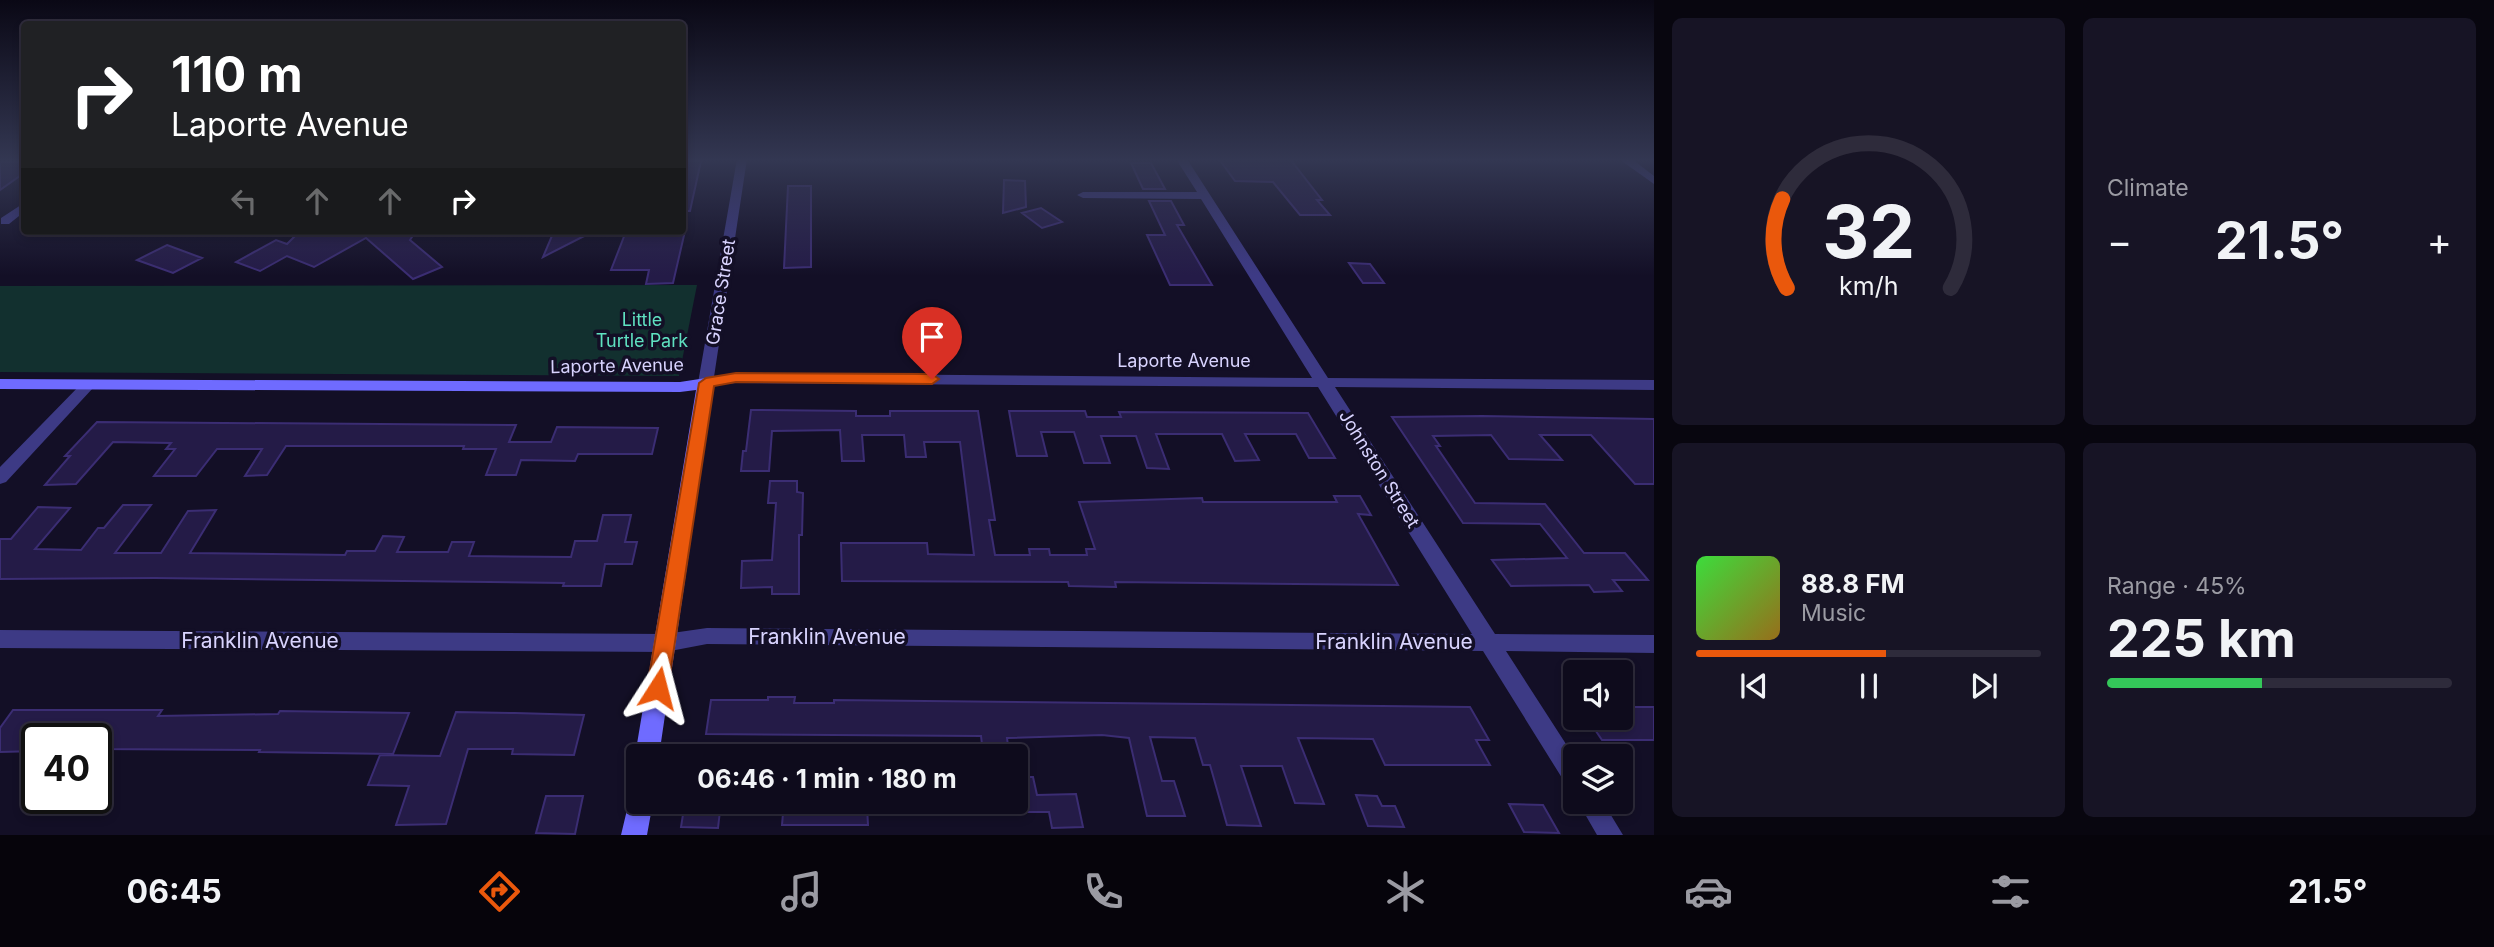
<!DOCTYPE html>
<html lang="en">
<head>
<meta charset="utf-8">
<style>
	body { margin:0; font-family:Inter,sans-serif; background:#171425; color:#f1f3f6; height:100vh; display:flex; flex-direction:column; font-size:26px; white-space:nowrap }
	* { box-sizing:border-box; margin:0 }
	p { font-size:23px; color:#9b9ba3 }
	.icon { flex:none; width:38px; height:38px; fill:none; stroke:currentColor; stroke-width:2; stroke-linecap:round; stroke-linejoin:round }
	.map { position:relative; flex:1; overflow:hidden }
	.sheet { display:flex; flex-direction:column; gap:18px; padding:18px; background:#08060f; width:840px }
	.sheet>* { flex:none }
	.hud { position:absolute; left:21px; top:21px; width:665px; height:214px; border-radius:7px; box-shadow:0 4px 10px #0003,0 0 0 2px #2e2b3b; background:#202124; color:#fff; overflow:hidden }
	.buttons { position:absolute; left:1563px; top:660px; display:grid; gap:14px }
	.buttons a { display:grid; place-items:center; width:70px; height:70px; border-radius:7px; background:#0e0b1c; box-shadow:0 4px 10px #0003,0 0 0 2px #2e2b3b; font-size:35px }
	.speed { position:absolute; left:21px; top:723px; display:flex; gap:14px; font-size:35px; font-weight:700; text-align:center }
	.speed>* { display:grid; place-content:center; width:91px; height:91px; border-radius:50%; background:#0e0b1c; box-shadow:0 4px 10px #0003,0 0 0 2px #2e2b3b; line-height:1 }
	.speed .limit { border:4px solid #111; border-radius:10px; background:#fff; color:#111 }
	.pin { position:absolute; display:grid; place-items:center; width:60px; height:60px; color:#fff; margin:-72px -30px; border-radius:50% 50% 50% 0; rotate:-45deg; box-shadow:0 0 7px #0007 }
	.pin .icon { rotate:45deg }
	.me { position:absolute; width:77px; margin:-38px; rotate:9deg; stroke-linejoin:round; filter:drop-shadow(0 0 5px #0008) }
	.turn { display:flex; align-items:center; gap:24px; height:147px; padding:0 35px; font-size:32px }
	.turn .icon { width:91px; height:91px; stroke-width:2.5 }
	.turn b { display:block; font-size:49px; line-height:60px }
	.lanes { display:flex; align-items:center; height:66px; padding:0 35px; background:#0003; justify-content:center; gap:35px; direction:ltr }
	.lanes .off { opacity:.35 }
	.big { font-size:52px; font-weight:700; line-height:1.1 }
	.sheet .widget { flex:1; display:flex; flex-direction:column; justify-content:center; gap:10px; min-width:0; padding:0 24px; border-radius:10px; background:#171425 }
	.sheet .dial { align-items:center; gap:0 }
	.dial svg { height:182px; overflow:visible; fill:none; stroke:#2e2b3b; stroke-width:7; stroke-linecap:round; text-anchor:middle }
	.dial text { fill:#f1f3f6; stroke:none }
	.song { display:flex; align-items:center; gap:21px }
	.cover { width:84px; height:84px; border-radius:10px; background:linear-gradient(135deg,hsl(120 70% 55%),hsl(40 70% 35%)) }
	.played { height:7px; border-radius:4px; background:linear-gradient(90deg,#ea580c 55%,#2e2b3b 55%) }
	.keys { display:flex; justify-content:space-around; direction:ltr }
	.heat { display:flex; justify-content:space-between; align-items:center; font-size:38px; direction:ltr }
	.charge { height:10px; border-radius:5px; background:linear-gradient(90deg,#34c759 45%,#2e2b3b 0) }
	.sheet .tiles { flex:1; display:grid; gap:18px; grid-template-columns:repeat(2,1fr) }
	.trip { position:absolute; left:626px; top:744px; width:402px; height:70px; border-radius:7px; background:#0e0b1c; box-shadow:0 4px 10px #0003,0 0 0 2px #2e2b3b; font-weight:700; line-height:70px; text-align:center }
	.tab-bar { display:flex; height:112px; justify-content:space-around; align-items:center; background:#06040b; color:#9b9ba3 }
	.tab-bar .icon { width:49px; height:49px }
	.tab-bar .current { color:#ea580c }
	.tab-bar b { font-size:32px; color:#f1f3f6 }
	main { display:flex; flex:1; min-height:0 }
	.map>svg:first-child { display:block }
	.green { fill:#12302f }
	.building { fill:#241b47; stroke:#3b2d73; stroke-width:2 }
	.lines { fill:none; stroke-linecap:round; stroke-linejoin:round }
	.street { fill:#3d3a85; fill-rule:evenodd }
	.secondary { fill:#6f6bff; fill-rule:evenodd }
	.route { fill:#ea580c; stroke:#983908; stroke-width:2 }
	.labels { text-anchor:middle; stroke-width:7; stroke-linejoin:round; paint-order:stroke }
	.street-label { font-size:18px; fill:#d9d4ff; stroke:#130f26 }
	.park-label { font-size:18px; fill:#5fe0c0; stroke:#130f26 }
	.near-street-label { font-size:21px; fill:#d9d4ff; stroke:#130f26 }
</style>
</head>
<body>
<main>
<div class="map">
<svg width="1654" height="835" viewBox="0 0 1654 835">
	<rect width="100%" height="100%" fill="#130f26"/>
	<path class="green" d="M 697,285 L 679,376 L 0,372 L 0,286 Z"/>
	<path class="building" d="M 1219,159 L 1290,159 L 1322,200 L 1317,200 L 1330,215 L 1300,215 L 1273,182 L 1235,181 Z
		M 682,161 L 701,161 L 690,211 L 682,211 Z
		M 0,162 L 24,162 L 24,173 L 0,190 Z
		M 1131,163 L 1151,163 L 1165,189 L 1143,189 Z
		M 1004,180 L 1025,181 L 1026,207 L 1003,213 Z
		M 788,186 L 811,186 L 811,267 L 784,268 Z
		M 1149,201 L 1171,201 L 1184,225 L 1177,225 L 1212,285 L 1170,285 L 1147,235 L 1165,235 Z
		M 1041,208 L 1062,222 L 1042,228 L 1022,213 Z
		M 300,231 L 338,231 L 334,235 L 382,236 L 386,231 L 416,231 L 410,240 L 442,267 L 413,279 L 366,238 L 314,267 L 287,256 L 260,271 L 236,262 L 276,240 L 287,244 Z
		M 554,231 L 594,231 L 543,257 Z
		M 660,231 L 685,231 L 673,283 L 646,284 L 649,270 L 611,270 L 625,234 L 659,235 Z
		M 167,245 L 202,258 L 173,273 L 137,260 Z
		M 1349,263 L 1370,264 L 1384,283 L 1363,283 Z
		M 751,410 L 856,411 L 856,416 L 890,416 L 890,411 L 978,411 L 995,520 L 989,520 L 995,555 L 1030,555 L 1029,549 L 1049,549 L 1050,555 L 1087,555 L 1086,549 L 1095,549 L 1079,502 L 1202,498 L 1203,502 L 1337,502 L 1334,496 L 1360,496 L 1371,515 L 1358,514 L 1398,585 L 1115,582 L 1116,587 L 1069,586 L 1068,582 L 842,581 L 841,543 L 927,543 L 928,554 L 974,555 L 960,442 L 924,442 L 926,457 L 906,457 L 904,435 L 862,435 L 864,461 L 842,461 L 840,430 L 772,431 L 769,471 L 741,471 L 743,451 L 746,451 Z
		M 1009,411 L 1085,411 L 1087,417 L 1121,417 L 1119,412 L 1308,413 L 1335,458 L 1309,458 L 1296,434 L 1245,434 L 1259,460 L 1235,461 L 1222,434 L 1156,434 L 1169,469 L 1147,468 L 1136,436 L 1101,436 L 1110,463 L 1084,463 L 1074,432 L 1041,432 L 1047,456 L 1017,456 Z
		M 1482,416 L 1654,419 L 1654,484 L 1635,484 L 1591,435 L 1540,435 L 1562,460 L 1509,459 L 1491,435 L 1433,436 L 1440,446 L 1436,446 L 1475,503 L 1545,504 L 1584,553 L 1625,553 L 1648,580 L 1613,580 L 1622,591 L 1594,592 L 1589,585 L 1511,586 L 1492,560 L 1567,558 L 1540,524 L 1463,523 L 1392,417 Z
		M 97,422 L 516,425 L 509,442 L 551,442 L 557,427 L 658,428 L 652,454 L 578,454 L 575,461 L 521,460 L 516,475 L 486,475 L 496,449 L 463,449 L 464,446 L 286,446 L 267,475 L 245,476 L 262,449 L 217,449 L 196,476 L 154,476 L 175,449 L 166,449 L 171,443 L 113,442 L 76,484 L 45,485 L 70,456 L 65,456 Z
		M 770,481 L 797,481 L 797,492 L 803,493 L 802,535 L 799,535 L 799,594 L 772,594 L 772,587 L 741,588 L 742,561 L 772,560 L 776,503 L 768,503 Z
		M 123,505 L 151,505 L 115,553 L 161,553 L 188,511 L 216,510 L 190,553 L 345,555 L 347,551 L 375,551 L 383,536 L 404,537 L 397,552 L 448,552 L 452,542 L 474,542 L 469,556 L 571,557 L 575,541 L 597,541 L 603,515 L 631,515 L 625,542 L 637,542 L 632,564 L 605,564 L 601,586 L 563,586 L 564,583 L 155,578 L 0,579 L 0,539 L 11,539 L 38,507 L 70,508 L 35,549 L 81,550 L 98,528 L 104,528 Z
		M 768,697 L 795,697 L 794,703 L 834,703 L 834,700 L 1470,707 L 1489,740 L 1476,740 L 1490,765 L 1385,765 L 1373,739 L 1298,738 L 1324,804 L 1295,803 L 1282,766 L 1241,766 L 1261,826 L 1227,825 L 1210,765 L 1203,765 L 1195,738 L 1150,737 L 1162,781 L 1174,781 L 1185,816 L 1147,816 L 1129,738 L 1102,735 L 1007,738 L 1009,753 L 983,753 L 981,736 L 706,734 L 711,700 L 768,700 Z
		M 1620,707 L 1654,707 L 1654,740 L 1602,740 L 1587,718 L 1620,718 Z
		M 13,710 L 162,710 L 158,716 L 278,714 L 280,711 L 409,713 L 393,754 L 259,752 L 260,750 L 96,749 L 96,738 L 37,738 L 37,751 L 0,752 L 0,728 Z
		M 456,712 L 515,713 L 584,715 L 574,755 L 512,754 L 513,749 L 468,749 L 446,824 L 396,825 L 409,786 L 368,785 L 380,755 L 440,756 Z
		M 1017,777 L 1033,777 L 1037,795 L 1076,794 L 1083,827 L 1052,828 L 1049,812 L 1017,812 Z
		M 1356,795 L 1377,796 L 1382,806 L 1395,806 L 1404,827 L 1368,826 Z
		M 546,796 L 583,796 L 575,834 L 536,833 Z
		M 685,802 L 721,802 L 718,828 L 681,827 Z
		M 784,802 L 851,802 L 851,807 L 867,807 L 868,825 L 782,825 Z
		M 1509,804 L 1543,805 L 1559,833 L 1524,832 Z"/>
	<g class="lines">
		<path class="street" d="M 737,159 L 747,159 L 714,377 L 736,373 L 1312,378 L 1201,199 L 1083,198 L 1077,195 L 1083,192 L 1197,192 L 1176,159 L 1187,159 L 1328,378 L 1654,380 L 1654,390 L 1335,387 L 1495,634 L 1654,635 L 1654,653 L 1506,651 L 1575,758 L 1575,789 L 1567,786 L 1483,651 L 707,644 L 665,652 L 0,648 L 0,630 L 665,634 L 707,628 L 1472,634 L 1318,387 L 736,383 L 701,386 L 698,383 Z
			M 1619,159 L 1632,159 L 1654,176 L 1654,184 Z
			M 24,203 L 24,212 L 9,224 L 1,224 L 1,218 Z
			M 88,380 L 96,385 L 93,388 L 6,482 L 0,484 L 0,467 L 83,382 Z
			M 1578,802 L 1603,802 L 1623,835 L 1597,835 Z"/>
		<path class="secondary" d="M 706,378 L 714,383 L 659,756 L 639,756 L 639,764 L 635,756 L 696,390 L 680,392 L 0,389 L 0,379 L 680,382 Z
			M 639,790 L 639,802 L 653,802 L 647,835 L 621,835 L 631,793 Z"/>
	</g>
	<linearGradient id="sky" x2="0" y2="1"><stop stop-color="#0a0815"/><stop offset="0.58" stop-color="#333752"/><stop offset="1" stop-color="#333752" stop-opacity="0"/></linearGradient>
	<rect width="1654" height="276" fill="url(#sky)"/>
	<path class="route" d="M 736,373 L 932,374 L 939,379 L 932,384 L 736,382 L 714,386 L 668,688 L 665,695 L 658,698 L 650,695 L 647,688 L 699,383 L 706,378 Z"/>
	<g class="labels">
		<g class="street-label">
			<text transform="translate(721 292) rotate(-81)" y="6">Grace Street</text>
			<text x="1184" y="367">Laporte Avenue</text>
			<text transform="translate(617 366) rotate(-1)" y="6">Laporte Avenue</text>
			<text transform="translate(1379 469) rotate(58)" y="6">Johnston Street</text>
		</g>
		<g class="park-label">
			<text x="642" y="326">Little<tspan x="642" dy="21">Turtle Park</tspan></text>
		</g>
		<g class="near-street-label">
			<text x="827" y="644">Franklin Avenue</text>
			<text x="260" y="648">Franklin Avenue</text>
			<text x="1394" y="649">Franklin Avenue</text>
		</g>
	</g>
</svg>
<div class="buttons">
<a><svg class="icon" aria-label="sound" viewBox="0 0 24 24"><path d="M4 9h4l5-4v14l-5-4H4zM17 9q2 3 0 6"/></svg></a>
<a><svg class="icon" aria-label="layers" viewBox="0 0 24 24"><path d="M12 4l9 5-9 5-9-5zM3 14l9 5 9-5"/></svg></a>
</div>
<div class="speed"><div class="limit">40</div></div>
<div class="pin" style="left:932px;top:379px;background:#d93025"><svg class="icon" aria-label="arrive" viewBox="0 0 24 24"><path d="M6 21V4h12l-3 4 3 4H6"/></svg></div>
<svg class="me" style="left:658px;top:688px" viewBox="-20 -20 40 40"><path d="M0-17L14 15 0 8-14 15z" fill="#ea580c" stroke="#fff" stroke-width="4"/></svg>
<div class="trip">06:46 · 1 min · 180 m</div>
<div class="hud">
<div class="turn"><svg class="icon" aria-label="right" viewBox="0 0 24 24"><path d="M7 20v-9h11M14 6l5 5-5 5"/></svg><div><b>110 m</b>Laporte Avenue</div></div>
<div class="lanes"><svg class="icon off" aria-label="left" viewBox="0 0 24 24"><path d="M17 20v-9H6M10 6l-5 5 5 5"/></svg><svg class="icon off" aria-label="ahead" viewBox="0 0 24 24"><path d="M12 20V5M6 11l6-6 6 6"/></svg><svg class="icon off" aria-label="ahead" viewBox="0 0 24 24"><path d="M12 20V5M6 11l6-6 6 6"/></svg><svg class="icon" aria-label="right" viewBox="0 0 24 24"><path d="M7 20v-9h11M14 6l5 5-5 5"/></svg></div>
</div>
</div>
<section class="sheet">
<div class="tiles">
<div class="widget dial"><svg viewBox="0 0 100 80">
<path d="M14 69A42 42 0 1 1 86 69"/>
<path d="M14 69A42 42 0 0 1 12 30" stroke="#ea580c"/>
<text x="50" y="56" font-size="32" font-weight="700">32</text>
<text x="50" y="72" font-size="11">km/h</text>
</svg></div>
<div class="widget"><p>Climate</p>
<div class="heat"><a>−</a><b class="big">21.5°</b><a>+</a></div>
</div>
<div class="widget">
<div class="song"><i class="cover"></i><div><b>88.8 FM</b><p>Music</p></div></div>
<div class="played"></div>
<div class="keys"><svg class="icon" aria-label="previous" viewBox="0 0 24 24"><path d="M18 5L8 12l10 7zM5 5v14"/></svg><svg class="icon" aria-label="pause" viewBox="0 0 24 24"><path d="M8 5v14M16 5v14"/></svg><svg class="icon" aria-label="next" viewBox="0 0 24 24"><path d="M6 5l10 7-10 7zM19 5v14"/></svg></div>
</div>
<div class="widget"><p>Range · 45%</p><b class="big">225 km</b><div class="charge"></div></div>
</div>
</section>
</main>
<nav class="tab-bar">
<b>06:45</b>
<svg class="icon current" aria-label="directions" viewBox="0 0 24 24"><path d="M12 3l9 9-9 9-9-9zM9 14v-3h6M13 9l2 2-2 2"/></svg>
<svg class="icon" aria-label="music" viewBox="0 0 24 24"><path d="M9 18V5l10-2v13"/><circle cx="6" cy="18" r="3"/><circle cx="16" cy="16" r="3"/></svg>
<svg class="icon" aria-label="phone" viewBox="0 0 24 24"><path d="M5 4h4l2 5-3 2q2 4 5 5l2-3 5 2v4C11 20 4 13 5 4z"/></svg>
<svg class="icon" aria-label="climate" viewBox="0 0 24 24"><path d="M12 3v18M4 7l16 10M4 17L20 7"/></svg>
<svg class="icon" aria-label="car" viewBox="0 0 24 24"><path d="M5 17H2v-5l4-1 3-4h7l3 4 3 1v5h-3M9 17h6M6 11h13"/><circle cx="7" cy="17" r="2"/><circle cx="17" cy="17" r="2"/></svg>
<svg class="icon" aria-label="filters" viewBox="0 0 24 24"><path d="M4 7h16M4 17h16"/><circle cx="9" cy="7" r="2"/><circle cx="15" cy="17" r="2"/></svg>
<b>21.5°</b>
</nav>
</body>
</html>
